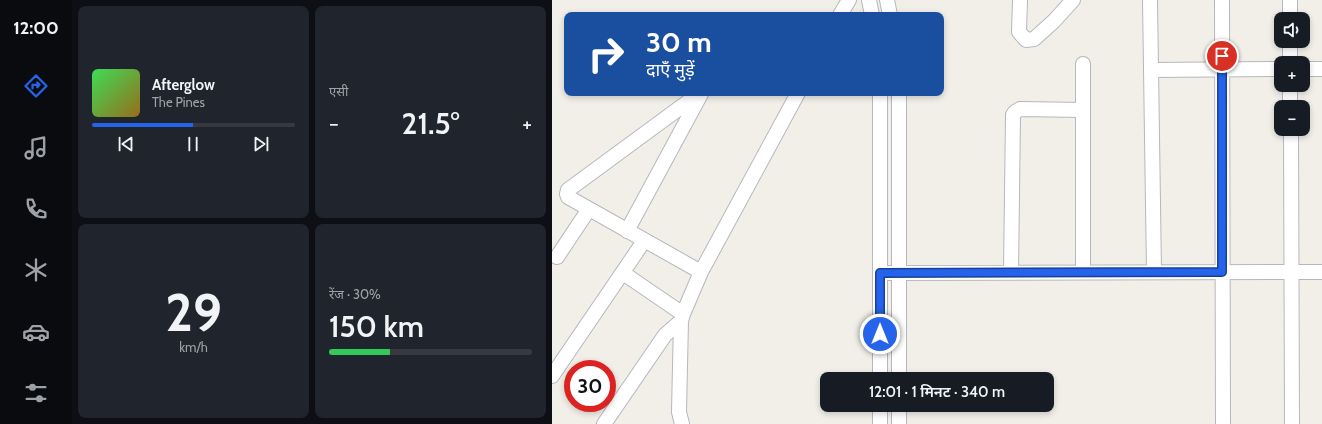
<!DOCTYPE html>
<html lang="hi">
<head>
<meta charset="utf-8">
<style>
	body { margin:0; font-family:Cabin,"Noto Sans Devanagari",sans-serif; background:#20242c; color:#f1f3f6; height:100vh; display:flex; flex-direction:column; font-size:15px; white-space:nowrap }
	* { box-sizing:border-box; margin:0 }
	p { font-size:13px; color:#9ea1a6 }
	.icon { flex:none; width:22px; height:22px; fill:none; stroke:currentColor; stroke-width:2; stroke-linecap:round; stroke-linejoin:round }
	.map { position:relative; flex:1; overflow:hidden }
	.details { display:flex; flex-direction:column; gap:6px; padding:6px; background:#0d0f14; width:480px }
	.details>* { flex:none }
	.guide { position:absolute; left:12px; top:12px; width:380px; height:84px; border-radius:8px; box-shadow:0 2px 6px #0003; background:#1a4fa0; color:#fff; overflow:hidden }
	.buttons { position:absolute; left:722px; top:12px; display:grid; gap:8px }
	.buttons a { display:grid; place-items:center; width:36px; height:36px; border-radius:8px; background:#171b24; box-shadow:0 2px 6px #0003; font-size:20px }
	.speed { position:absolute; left:12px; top:360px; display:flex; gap:8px; font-size:20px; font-weight:700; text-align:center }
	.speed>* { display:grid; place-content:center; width:52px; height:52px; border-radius:50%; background:#171b24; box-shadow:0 2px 6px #0003; line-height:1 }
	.speed .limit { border:6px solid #d22; background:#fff; color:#111 }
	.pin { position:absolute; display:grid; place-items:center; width:34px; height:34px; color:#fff; margin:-17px; border:2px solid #fff; border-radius:50%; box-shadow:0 1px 4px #0007 }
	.me { position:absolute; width:44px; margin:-22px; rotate:0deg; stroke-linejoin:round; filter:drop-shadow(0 0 3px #0008) }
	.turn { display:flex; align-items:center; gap:14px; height:84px; padding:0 16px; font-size:18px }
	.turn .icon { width:52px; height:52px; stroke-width:2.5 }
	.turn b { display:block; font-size:28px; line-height:34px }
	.big { font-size:30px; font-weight:600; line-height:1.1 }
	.details .card { flex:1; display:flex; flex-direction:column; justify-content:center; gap:6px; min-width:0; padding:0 14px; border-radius:8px; background:#20242c }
	.details .dial { align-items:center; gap:0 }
	.dial b { font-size:52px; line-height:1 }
	.song { display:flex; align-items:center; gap:12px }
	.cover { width:48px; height:48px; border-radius:6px; background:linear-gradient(135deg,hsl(130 70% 55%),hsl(40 70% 35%)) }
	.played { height:4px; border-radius:2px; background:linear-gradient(90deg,#2563eb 50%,#363941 50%) }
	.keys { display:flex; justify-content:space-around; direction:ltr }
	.heat { display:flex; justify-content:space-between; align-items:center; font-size:22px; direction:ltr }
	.charge { height:6px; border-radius:3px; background:linear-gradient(90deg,#34c759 30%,#363941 0) }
	.details .tiles { flex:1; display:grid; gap:6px; grid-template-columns:repeat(2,1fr) }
	.trip { position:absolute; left:268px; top:372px; width:234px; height:40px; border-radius:8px; background:#171b24; box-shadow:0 2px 6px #0003; font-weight:600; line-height:40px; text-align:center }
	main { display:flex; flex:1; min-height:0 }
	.dock { display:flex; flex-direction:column; width:72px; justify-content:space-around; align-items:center; background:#090b0e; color:#9ea1a6 }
	.dock .icon { width:28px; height:28px }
	.dock .selected { color:#2563eb }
	.dock b { font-size:18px; color:#f1f3f6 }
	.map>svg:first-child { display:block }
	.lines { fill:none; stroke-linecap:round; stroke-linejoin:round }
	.minor-casing { stroke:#b5b8bc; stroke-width:16 }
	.minor { stroke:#fff; stroke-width:14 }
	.route-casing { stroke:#184099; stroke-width:10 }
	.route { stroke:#2563eb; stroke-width:7 }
</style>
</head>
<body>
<main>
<nav class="dock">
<b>12:00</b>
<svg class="icon selected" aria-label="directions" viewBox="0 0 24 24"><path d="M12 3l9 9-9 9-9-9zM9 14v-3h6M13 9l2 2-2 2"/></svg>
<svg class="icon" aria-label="music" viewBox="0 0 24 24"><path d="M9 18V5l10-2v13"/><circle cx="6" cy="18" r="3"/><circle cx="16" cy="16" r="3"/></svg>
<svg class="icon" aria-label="phone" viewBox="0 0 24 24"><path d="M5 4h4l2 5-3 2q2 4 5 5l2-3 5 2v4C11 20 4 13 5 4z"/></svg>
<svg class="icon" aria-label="climate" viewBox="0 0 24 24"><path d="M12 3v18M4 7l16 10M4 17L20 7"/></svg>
<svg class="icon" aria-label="car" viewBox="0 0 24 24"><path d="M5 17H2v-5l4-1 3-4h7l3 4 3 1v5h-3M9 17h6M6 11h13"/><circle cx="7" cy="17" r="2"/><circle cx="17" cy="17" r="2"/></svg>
<svg class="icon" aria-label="filters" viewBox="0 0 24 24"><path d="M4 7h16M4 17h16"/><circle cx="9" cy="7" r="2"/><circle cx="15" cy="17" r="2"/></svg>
</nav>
<section class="details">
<div class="tiles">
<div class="card">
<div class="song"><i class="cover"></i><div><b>Afterglow</b><p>The Pines</p></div></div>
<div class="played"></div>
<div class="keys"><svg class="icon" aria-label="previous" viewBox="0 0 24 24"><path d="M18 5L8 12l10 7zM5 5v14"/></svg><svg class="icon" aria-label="pause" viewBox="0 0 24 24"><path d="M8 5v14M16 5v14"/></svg><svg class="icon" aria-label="next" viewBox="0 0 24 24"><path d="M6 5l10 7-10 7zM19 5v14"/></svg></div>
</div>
<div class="card"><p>एसी</p>
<div class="heat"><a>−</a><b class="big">21.5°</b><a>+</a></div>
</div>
<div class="card dial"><b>29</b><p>km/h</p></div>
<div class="card"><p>रेंज · 30%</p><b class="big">150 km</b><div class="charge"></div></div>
</div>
</section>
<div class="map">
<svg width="770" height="424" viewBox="0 0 770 424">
	<rect width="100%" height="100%" fill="#f1efe8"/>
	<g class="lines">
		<g class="minor-casing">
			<path id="minor" d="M 317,0 L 320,15
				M 335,0 L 338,15
				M 468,0 L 467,32 L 474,40 L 482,39 L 502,21 L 521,0
				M 598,0 L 602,272
				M 670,0 L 671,424
				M 738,0 L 738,19
				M 288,15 L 297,0
				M 738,41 L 738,63
				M 531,64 L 531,272
				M 751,69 L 770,69
				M 599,70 L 729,69
				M 738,85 L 738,107
				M 148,93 L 16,190 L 15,194 L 16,197 L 149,272
				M 347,93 L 347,379
				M 739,129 L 740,424
				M 75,231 L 149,94
				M 5,257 L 37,209
				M 71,273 L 131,314
				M 328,273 L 770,272
				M 459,273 L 461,115 L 463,112 L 468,109 L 531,110
				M 0,376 L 92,241
				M 328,379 L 328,93
				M 328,405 L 328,424
				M 347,405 L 347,424
				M 52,424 L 113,335 L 129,321
				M 130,424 L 127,412 L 129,321 L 131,314 L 149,272 L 246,93"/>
		</g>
		<use href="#minor" class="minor"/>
	</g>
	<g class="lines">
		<g class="route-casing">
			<path id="route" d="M 328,334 L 328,273 L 670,272 L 670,56"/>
		</g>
		<use href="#route" class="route"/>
	</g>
</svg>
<div class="buttons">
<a><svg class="icon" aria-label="sound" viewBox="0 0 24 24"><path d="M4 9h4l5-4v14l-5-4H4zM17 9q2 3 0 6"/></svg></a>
<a>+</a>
<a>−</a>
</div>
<div class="speed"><div class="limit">30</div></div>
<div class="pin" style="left:670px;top:56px;background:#d93025"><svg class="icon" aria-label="arrive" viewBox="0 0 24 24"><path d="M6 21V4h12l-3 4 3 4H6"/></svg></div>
<svg class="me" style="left:328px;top:334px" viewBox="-20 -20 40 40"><circle r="17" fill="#2563eb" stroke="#fff" stroke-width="3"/><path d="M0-11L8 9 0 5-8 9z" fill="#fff"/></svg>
<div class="trip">12:01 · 1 मिनट · 340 m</div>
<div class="guide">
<div class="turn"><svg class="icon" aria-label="right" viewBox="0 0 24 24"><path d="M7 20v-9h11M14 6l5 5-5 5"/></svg><div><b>30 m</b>दाएँ मुड़ें</div></div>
</div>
</div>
</main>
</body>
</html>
